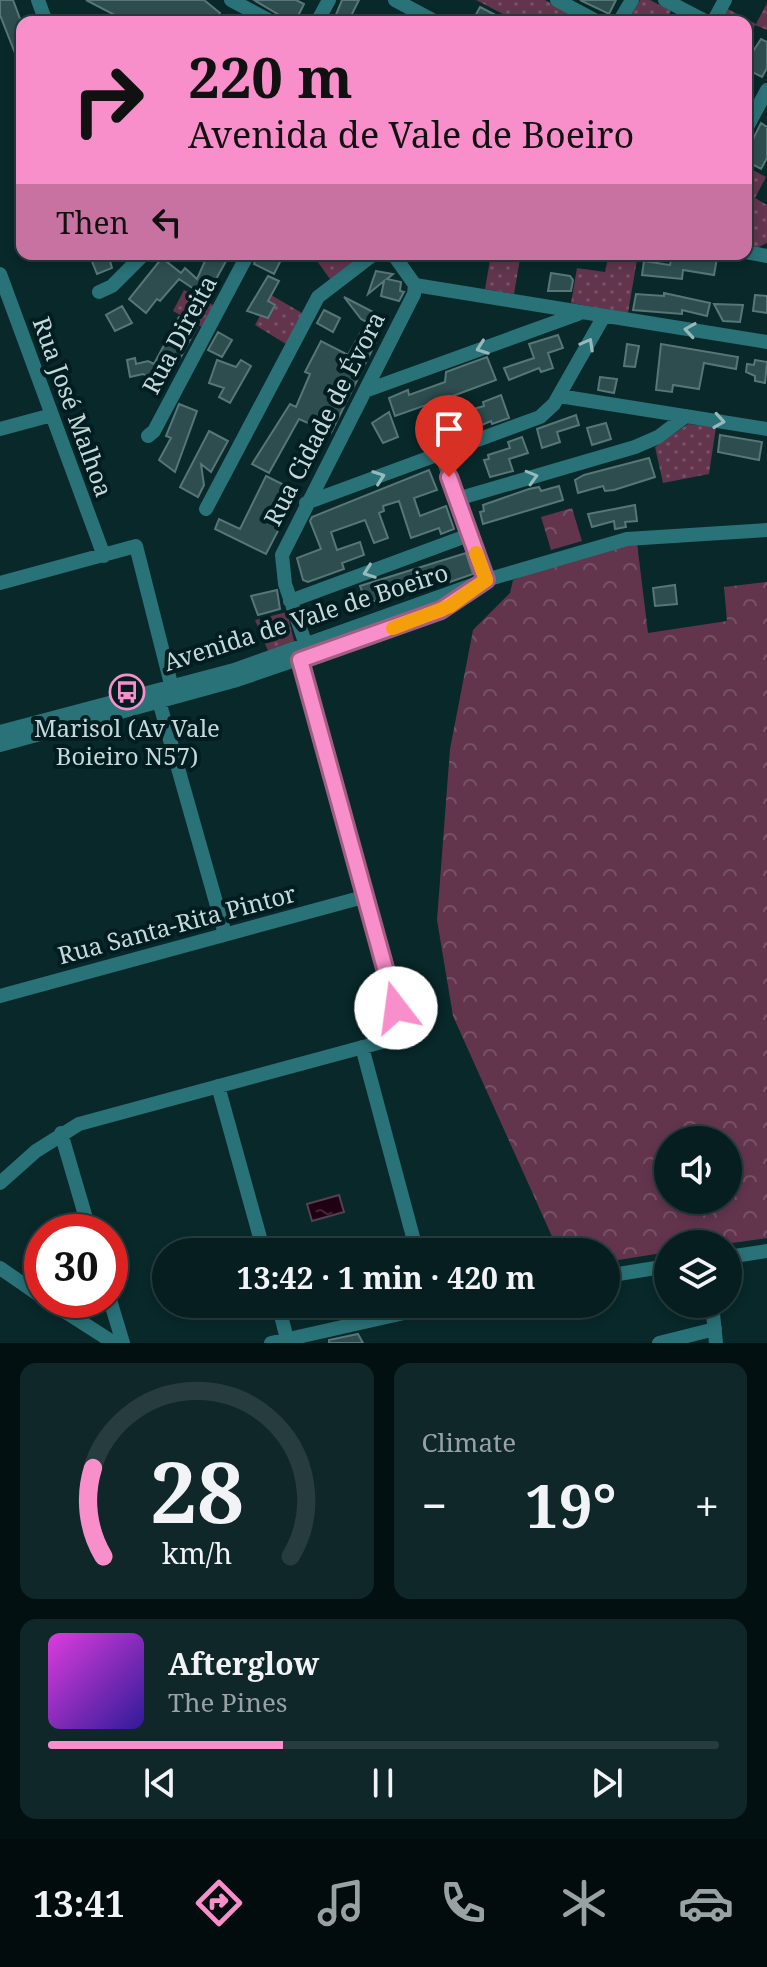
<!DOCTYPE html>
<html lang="en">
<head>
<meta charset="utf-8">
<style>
	body { margin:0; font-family:"Noto Serif",serif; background:#0f2729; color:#f1f3f6; height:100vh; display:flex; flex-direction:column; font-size:30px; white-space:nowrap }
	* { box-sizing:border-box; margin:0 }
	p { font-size:26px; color:#98a2a5 }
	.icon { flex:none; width:44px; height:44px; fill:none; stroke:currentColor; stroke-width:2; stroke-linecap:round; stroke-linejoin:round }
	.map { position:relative; height:1343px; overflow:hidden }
	.panel { display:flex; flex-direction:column; gap:20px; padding:20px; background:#031012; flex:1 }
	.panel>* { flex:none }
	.banner { position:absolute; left:16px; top:16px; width:736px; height:244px; border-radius:16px; box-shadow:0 4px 12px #0003,0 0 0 2px #273c3e; background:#f98fca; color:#111; overflow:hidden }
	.controls { position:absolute; left:654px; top:1126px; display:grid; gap:16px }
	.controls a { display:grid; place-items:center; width:88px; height:88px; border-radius:50%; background:#061e20; box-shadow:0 4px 12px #0003,0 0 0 2px #273c3e; font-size:40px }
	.speed { position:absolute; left:24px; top:1214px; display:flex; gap:16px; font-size:40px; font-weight:700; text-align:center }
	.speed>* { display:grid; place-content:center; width:104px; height:104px; border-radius:50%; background:#061e20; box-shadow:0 4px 12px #0003,0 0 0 2px #273c3e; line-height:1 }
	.speed .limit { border:12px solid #d22; background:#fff; color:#111 }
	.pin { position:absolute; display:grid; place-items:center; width:68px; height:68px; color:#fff; margin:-82px -34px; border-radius:50% 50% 50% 0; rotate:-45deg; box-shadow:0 0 8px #0007 }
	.pin .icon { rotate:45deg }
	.me { position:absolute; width:88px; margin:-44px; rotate:345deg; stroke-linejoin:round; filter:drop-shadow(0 0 6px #0008) }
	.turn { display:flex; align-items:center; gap:28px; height:168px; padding:0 40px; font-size:36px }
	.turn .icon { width:104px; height:104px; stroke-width:2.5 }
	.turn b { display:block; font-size:56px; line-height:68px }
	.then { display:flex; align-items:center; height:76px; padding:0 40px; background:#0003; gap:16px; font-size:30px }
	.big { font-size:60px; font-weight:700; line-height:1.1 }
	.panel .tile { flex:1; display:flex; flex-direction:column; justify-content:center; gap:12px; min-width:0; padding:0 28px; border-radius:16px; background:#0f2729 }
	.panel .dial { align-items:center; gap:0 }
	.dial svg { height:208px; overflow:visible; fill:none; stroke:#273c3e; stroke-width:7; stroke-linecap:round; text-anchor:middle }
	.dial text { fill:#f1f3f6; stroke:none }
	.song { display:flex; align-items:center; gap:24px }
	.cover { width:96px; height:96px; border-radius:12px; background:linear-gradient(135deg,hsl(300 70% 55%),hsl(250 70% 35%)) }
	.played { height:8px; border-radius:4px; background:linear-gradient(90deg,#f98fca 35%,#273c3e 35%) }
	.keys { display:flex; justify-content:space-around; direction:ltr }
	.heat { display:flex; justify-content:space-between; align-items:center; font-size:44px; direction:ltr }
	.panel .tiles { flex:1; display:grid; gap:20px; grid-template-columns:1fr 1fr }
	.tile:last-child { grid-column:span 2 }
	.trip { position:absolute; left:152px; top:1238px; width:468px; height:80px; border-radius:40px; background:#061e20; box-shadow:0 4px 12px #0003,0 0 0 2px #273c3e; font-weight:700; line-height:80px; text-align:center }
	.tab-bar { display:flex; height:128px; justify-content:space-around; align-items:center; background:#020c0d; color:#98a2a5 }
	.tab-bar .icon { width:56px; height:56px }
	.tab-bar .selected { color:#f98fca }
	.tab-bar b { font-size:36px; color:#f1f3f6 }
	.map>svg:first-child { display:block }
	.grass { fill:url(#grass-dots) }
	.forest { fill:url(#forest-crowns); fill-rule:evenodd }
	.water { fill:url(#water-ripples); stroke:#54414f; stroke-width:2 }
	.building { fill:#2e4d4f; stroke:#567678; stroke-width:2 }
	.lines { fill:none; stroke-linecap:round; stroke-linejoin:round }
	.minor { stroke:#297277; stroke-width:14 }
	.oneway { stroke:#98b9bc }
	.route-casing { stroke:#a25d83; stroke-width:20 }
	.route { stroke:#f98fca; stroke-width:14 }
	.slow { stroke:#f59e0b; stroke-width:14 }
	.labels { text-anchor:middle; stroke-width:8; stroke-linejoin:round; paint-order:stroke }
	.street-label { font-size:24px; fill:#c7d8d9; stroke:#001e21 }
	.poi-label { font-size:24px; fill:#c7d8d9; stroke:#001e21 }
</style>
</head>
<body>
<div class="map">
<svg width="767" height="1343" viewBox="0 0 767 1343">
	<defs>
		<pattern id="grass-dots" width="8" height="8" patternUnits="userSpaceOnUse" patternTransform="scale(2)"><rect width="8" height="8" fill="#62354d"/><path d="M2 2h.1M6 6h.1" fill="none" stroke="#775266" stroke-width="1.8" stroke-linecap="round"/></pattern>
		<pattern id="forest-crowns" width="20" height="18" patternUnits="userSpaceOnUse" patternTransform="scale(2)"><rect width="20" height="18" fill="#62354d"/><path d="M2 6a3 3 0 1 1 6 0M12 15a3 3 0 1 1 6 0" fill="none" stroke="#775266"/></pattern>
		<pattern id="water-ripples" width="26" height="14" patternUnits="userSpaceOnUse" patternTransform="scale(2)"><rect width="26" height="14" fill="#220014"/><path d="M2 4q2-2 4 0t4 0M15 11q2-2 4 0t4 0" fill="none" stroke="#412436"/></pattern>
	</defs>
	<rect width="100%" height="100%" fill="#08282a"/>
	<path class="grass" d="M 476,0 L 545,0 L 582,20 L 518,22 Z
		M 640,0 L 650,0 L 671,11 L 665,22 L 640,22 L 630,17 Z
		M 767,3 L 767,30 L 755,25 L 746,42 L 746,22 L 719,22 L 726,8 L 756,24 Z
		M 746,166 L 766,177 L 755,198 L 767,205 L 767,243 L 759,247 L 746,245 L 746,214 L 754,198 L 746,193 Z
		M 312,254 L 363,254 L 330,279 Z
		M 491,254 L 520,259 L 514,294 L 485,289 Z
		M 609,254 L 638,254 L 628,313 L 571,303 L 577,268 L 605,272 Z
		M 184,290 L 213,305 L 202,327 L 173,311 Z
		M 271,295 L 302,313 L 286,344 L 255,325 Z
		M 688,424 L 716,427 L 709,474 L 663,483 L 655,447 Z
		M 287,612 L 294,641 L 269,653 L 255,620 Z"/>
	<path class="forest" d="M 572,508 L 582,541 L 551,550 L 541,517 Z
		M 637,543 L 648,633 L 727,621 L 724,587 L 767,582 L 767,1238 L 725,1244 L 668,1244 L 668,1252 L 606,1262 L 606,1252 L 559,1252 L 453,1016 L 437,920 L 450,749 L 473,630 L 510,593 L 513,580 L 559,562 ZM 668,1140 L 728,1140 L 728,1200 L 668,1200 Z"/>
	<path class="water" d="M 339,1195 L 344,1212 L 312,1221 L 307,1204 Z"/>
	<path class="building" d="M 0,0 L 13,0 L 22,24 L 22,71 L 0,15 Z
		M 86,0 L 204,0 L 220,13 L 215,22 L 128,22 Z
		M 254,0 L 296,0 L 304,4 L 295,22 L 291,22 Z
		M 342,0 L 359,0 L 348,22 L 333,22 Z
		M 580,0 L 616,0 L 609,14 Z
		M 480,7 L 509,22 L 472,22 Z
		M 761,39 L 767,42 L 767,68 L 762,77 L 746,69 L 746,62 Z
		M 761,123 L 767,127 L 767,158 L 761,169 L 746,161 L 746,153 Z
		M 89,254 L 108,254 L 112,268 L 97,274 Z
		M 208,254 L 230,254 L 206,297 L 179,279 L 160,301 L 157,299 L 146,313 L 129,299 L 162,258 L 181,273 L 185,268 L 197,279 Z
		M 258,254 L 284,254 L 274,274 L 254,264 Z
		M 672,254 L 717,258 L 714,275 L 683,270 L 682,279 L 642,275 L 644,261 L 670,265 Z
		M 376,271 L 393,274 L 387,279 L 401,282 L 400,291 L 404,292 L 399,301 L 381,296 L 384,281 L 368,294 Z
		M 551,273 L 570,276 L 573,280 L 571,291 L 548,291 Z
		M 268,276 L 279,281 L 268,301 L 275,305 L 268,318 L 247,311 Z
		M 664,293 L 710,303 L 707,316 L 682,310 L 682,314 L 633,310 L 636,294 L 664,296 Z
		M 755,295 L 767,296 L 767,313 L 753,311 Z
		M 344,297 L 377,314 L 372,325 L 361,319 Z
		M 714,304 L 743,305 L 740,322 L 723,321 Z
		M 122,306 L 132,323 L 115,331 L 106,315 Z
		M 324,310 L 340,318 L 333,332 L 317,323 Z
		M 179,317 L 197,327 L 176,366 L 172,363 L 161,384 L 143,374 L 130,377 L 127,360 L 135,358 L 136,364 L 148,361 L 154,364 Z
		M 362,330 L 378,338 L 331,433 L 299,419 L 269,473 L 252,464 L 290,404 L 296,407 L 310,374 L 305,372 L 321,341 L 348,355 Z
		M 218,332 L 232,340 L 222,357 L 208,350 Z
		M 558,335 L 563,348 L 548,353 L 553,368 L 541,372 L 539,368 L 509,380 L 504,368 L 534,358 L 529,344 Z
		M 627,344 L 639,346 L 635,367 L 624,366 Z
		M 661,344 L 738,357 L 736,369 L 704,363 L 699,389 L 673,385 L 672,392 L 656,390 Z
		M 487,357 L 496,380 L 442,400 L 443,404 L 427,409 L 426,405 L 395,416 L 389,398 L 408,390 L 409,395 L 445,382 L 446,372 Z
		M 217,360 L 236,367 L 241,360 L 251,366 L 230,403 L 219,397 L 224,388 L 209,383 Z
		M 755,360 L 767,362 L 765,383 L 755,381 L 755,376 L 746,372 L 747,364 L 754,365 Z
		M 600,377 L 617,379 L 614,393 L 598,390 Z
		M 501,395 L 509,418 L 492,424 L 491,421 L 463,433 L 456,414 L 484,406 L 483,402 Z
		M 179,404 L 197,411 L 175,472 L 159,460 L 171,438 L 166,436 Z
		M 389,412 L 398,437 L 383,443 L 372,423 Z
		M 576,415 L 579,425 L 557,432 L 560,442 L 542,448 L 537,429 Z
		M 606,423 L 611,439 L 592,445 L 587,428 Z
		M 209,431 L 228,441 L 211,472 L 201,464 L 204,485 L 198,497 L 180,487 Z
		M 720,435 L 762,442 L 759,460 L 718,452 Z
		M 522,437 L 528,453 L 509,459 L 513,471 L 490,477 L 484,460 L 489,459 L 488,455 L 510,448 L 508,442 Z
		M 649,458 L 655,477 L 614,490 L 605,491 L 603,486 L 578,493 L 575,480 L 584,475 Z
		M 429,470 L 437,490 L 414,498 L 420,516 L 446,506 L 454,529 L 441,534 L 439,528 L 411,538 L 399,501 L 383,506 L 384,511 L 379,513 L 388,538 L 374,543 L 365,520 L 331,532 L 337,550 L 360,542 L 364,555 L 342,563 L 344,569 L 308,582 L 303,580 L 297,558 L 321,549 L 310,521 L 312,517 Z
		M 266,476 L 298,492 L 266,554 L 215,529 L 219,519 L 240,529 Z
		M 559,486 L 563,500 L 483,524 L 480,512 L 484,511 L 483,505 L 529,489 L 539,487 L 541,491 Z
		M 635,505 L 637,521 L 625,522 L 626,527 L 615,529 L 614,521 L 592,527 L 588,514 Z
		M 466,553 L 473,574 L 450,582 L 447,572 L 367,604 L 360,586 Z
		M 675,585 L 677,604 L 655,606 L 653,588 Z
		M 277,590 L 280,609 L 258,615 L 251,596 Z
		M 358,1334 L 363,1343 L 329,1343 L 329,1340 Z"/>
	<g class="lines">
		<path class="minor" d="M 38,0 L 46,22
			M 231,0 L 272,22
			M 395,0 L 436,22
			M 557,0 L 598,22
			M 665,0 L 707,22
			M 317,22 L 329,0
			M 619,22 L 632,0
			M 713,22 L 725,0
			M 746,129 L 767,90
			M 746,252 L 767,256
			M 0,274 L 104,556
			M 415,285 L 767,342
			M 99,292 L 112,286 L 144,254
			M 365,391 L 578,314
			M 559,396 L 767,429
			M 0,429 L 52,415
			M 148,436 L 154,431 L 248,254
			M 441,454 L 486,580
			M 457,499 L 635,447 L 658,437 L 686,416
			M 306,503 L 540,417 L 554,404 L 604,316
			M 206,509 L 318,297 L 374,254
			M 0,583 L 136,546 L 173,692
			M 290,601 L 469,535
			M 309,654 L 285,584 L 282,555 L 414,294 L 415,285 L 393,254
			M 157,694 L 225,934
			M 0,732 L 234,670 L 486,580 L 627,539 L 767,530
			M 0,745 L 237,680 L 441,610 L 467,595
			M 0,996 L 367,896
			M 362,1047 L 417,1252
			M 218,1086 L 264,1252
			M 61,1133 L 90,1232
			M 0,1183 L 36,1151 L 79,1124 L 404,1036 L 296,650
			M 728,1257 L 767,1251
			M 0,1268 L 42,1297
			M 606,1276 L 668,1266
			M 47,1300 L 114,1343
			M 110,1300 L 123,1343
			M 278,1304 L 288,1343
			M 712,1304 L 716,1343
			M 271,1343 L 444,1304
			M 659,1343 L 715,1329"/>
	</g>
	<defs><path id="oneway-chevron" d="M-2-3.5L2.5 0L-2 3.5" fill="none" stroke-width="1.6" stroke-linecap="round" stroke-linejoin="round" transform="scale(2)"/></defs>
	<g class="oneway">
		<use href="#oneway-chevron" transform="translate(690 330) rotate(-171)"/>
		<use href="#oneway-chevron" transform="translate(588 344) rotate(-61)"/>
		<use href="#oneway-chevron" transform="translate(482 348) rotate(160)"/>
		<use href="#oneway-chevron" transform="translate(719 421) rotate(9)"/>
		<use href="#oneway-chevron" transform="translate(379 477) rotate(-20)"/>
		<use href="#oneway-chevron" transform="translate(532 477) rotate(-16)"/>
		<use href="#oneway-chevron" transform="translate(369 572) rotate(160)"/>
	</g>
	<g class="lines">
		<g class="route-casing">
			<path id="route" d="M 396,1008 L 300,660 L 441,610 L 486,580 L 449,477"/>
		</g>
		<use href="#route" class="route"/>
		<path class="slow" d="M 393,628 L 450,606 L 486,580 L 476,553"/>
	</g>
	<defs>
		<g id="bus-ring" transform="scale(1.8)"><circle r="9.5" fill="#001e21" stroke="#f98fca" stroke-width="1.5"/><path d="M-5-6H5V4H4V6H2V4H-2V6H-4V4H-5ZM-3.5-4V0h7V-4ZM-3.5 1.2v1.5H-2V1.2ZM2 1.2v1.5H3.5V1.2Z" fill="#f98fca"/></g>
	</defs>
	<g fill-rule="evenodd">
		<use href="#bus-ring" x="127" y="692"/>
	</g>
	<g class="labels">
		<g class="street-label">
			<text transform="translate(180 335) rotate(-62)" y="8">Rua Direita</text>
			<text transform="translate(72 407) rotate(70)" y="8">Rua José Malhoa</text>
			<text transform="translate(325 419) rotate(-63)" y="8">Rua Cidade de Évora</text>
			<text transform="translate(306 618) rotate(-18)" y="8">Avenida de Vale de Boeiro</text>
			<text transform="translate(177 925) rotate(-15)" y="8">Rua Santa-Rita Pintor</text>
		</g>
		<g class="poi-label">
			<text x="127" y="737">Marisol (Av Vale<tspan x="127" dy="28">Boieiro N57)</tspan></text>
		</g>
	</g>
</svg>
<div class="controls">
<a><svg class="icon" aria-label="sound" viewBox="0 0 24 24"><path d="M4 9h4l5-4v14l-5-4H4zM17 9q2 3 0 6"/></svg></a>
<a><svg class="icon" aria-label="layers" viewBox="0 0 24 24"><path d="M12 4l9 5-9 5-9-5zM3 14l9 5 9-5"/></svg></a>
</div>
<div class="speed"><div class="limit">30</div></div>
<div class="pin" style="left:449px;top:477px;background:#d93025"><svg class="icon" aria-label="arrive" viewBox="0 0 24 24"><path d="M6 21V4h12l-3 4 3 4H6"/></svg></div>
<svg class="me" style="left:396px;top:1008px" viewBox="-20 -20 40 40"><circle r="19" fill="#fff"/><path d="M0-13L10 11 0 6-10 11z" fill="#f98fca"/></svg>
<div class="trip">13:42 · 1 min · 420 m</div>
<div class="banner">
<div class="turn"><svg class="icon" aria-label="right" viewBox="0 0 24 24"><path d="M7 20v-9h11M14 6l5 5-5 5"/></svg><div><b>220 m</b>Avenida de Vale de Boeiro</div></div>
<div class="then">Then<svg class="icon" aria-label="left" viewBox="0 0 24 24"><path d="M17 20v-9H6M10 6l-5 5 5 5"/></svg></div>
</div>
</div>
<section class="panel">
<div class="tiles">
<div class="tile dial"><svg viewBox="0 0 100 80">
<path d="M14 69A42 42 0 1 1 86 69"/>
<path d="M14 69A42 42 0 0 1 10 35" stroke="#f98fca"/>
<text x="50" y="56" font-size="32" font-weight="700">28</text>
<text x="50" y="72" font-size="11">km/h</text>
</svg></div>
<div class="tile"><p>Climate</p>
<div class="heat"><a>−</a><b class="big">19°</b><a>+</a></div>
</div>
<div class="tile">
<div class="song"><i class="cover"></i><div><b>Afterglow</b><p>The Pines</p></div></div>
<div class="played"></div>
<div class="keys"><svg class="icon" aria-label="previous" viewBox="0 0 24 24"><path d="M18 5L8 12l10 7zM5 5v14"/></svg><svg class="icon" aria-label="pause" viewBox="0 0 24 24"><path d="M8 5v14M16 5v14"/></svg><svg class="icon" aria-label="next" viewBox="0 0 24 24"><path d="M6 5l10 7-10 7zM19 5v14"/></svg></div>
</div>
</div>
</section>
<nav class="tab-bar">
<b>13:41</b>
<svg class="icon selected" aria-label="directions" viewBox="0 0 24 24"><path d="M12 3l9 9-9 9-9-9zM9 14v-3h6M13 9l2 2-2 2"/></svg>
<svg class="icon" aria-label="music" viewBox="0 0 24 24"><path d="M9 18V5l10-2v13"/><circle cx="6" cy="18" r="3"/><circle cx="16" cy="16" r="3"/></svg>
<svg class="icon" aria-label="phone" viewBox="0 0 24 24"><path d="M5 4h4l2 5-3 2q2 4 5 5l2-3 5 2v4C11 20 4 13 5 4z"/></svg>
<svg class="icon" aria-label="climate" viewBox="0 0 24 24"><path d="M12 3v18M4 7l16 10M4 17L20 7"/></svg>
<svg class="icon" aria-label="car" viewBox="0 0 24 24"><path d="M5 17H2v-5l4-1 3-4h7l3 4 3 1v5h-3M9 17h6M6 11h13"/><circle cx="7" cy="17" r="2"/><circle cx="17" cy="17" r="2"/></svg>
</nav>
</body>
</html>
